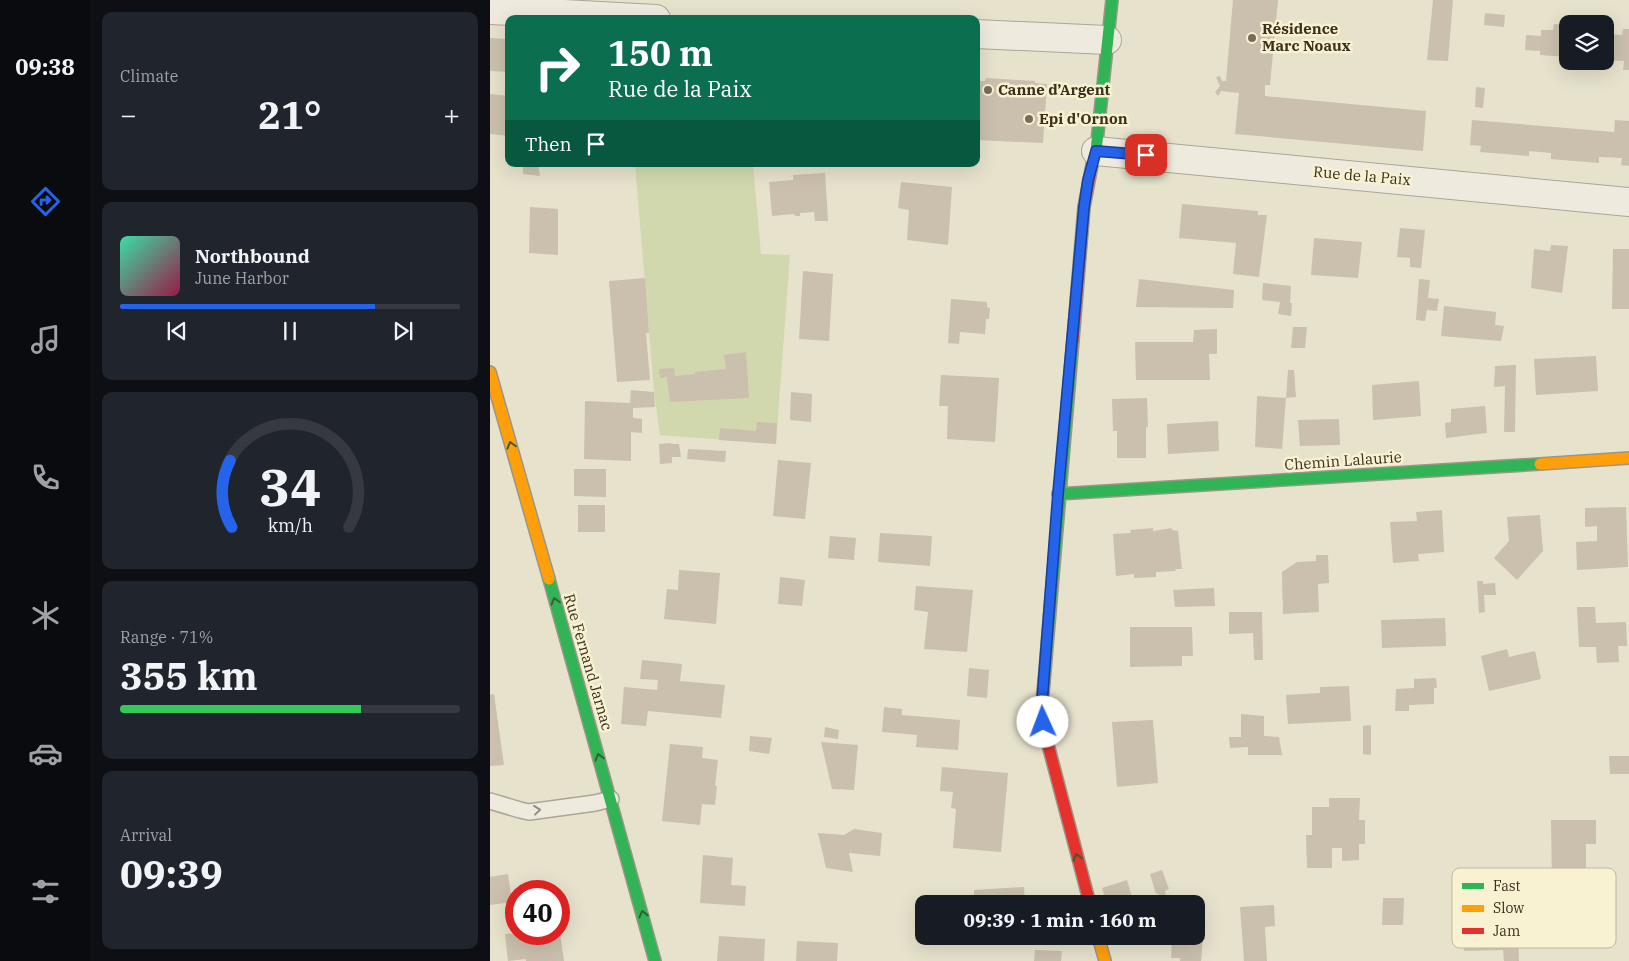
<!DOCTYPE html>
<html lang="en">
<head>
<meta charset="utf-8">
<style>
	body { margin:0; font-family:"IBM Plex Serif",serif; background:#20242c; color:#f1f3f6; height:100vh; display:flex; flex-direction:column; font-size:19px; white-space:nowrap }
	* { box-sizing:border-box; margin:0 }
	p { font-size:16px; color:#9ea1a6 }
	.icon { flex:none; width:28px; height:28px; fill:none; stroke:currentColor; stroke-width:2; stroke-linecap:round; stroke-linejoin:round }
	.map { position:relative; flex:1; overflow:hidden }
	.sheet { display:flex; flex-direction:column; gap:12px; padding:12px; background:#0d0f14; width:400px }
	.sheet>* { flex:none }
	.hud { position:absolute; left:15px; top:15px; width:475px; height:152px; border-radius:10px; box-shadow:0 5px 20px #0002; background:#0b6e4f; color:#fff; overflow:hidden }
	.tools { position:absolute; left:1069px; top:15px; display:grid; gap:10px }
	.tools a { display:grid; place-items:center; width:55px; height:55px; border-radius:10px; background:#171b24; box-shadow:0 5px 20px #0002; font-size:25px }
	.speed { position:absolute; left:15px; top:880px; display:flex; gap:10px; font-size:25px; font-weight:700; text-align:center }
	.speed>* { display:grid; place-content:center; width:65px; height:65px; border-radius:50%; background:#171b24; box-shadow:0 5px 20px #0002; line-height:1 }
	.speed .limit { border:8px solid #d22; background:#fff; color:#111 }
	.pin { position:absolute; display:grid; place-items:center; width:42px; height:42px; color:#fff; margin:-21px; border-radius:10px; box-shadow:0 2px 8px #0006 }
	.me { position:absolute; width:55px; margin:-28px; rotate:358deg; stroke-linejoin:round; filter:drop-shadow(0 0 4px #0008) }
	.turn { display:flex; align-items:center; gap:18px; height:105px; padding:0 20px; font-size:22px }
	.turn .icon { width:65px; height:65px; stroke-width:2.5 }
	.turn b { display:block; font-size:35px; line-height:42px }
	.then { display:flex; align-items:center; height:48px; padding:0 20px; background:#0003; gap:10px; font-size:19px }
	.big { font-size:38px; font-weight:700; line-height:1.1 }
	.sheet .tile { flex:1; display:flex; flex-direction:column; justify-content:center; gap:8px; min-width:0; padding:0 18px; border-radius:10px; background:#20242c }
	.sheet .dial { align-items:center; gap:0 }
	.dial svg { height:130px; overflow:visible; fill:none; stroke:#363941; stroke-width:7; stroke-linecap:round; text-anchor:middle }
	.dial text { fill:#f1f3f6; stroke:none }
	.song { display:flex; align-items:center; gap:15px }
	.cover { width:60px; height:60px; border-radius:8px; background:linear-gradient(135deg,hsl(160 70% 55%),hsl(340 70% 35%)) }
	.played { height:5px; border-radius:2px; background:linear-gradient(90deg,#2563eb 75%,#363941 75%) }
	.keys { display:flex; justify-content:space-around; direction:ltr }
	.heat { display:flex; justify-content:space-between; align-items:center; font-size:28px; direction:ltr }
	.charge { height:8px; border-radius:4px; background:linear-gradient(90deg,#34c759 71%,#363941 0) }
	.trip { position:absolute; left:425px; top:895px; width:290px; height:50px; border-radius:10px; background:#171b24; box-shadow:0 5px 20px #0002; font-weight:700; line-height:50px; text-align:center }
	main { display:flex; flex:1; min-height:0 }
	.tab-bar { display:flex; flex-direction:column; width:90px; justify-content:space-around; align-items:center; background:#090b0e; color:#9ea1a6 }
	.tab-bar .icon { width:35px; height:35px }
	.tab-bar .current { color:#2563eb }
	.tab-bar b { font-size:22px; color:#f1f3f6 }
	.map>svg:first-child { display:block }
	.green { fill:#d2d8ae }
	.building { fill:#cac0ad }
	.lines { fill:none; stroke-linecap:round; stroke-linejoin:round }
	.lane-casing { stroke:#aba695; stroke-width:18 }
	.street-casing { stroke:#aba695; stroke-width:30 }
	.fast-casing { stroke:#9b9686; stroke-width:14 }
	.slow-casing { stroke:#9b9686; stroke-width:14 }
	.jam-casing { stroke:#9b9686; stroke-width:14 }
	.lane { stroke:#eeebde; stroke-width:15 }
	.street { stroke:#eeebde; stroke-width:28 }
	.fast { stroke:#30b455; stroke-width:11 }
	.slow { stroke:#ff9f0a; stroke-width:11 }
	.jam { stroke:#e5322d; stroke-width:11 }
	.oneway { stroke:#375e31 }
	.oneway2 { stroke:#948d7e }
	.route-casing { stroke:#184099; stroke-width:12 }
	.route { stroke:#2563eb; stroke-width:9 }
	.poi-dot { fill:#776e5a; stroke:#f8f2d2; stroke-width:2 }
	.labels { text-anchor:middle; stroke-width:5; stroke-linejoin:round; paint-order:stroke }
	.poi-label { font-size:15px; font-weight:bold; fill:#3b2f1d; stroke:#f8f2d2; text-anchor:start }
	.street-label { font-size:15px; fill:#3b2f1d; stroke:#f8f2d2 }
	.key { fill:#f8f2d2; stroke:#bfb89c; stroke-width:1 }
	.key-label { font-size:14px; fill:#3b2f1d }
</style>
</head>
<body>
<main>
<nav class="tab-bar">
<b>09:38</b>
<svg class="icon current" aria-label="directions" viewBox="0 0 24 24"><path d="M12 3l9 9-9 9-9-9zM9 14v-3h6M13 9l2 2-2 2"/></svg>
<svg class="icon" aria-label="music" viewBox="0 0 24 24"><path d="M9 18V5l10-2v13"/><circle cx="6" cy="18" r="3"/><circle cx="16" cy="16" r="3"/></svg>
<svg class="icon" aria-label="phone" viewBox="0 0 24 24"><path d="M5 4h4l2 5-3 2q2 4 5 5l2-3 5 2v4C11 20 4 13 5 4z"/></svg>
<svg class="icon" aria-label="climate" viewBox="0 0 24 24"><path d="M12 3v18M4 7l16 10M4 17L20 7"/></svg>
<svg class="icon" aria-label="car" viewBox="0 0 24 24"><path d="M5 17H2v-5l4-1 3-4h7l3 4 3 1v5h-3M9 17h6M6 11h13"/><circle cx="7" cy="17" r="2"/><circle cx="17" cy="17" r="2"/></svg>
<svg class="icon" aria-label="filters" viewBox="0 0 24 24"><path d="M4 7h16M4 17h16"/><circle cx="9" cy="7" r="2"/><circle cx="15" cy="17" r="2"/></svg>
</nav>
<section class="sheet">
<div class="tile"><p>Climate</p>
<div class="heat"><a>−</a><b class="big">21°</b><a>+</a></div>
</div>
<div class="tile">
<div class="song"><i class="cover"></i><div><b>Northbound</b><p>June Harbor</p></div></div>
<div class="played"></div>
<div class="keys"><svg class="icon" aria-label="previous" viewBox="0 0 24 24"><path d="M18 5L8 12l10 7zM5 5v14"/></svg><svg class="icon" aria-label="pause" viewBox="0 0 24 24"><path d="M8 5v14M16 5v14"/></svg><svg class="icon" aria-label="next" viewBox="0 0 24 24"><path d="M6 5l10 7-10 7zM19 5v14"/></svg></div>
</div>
<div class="tile dial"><svg viewBox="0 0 100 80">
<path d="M14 69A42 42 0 1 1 86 69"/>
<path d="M14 69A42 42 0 0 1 13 28" stroke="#2563eb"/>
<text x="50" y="56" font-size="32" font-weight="700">34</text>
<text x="50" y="72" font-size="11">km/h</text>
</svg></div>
<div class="tile"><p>Range · 71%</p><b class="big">355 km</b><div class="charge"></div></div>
<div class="tile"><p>Arrival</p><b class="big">09:39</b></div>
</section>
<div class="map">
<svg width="1139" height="961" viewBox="0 0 1139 961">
	<rect width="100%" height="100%" fill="#e6e2cc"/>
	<path class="green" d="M 145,164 L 263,164 L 271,254 L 300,255 L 286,444 L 170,435 L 164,392 Z"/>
	<path class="building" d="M 743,0 L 788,0 L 780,85 L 775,85 L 775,96 L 936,111 L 933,151 L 745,134 L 749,93 L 731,91 L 728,96 L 725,92 L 730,86 L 726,77 L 730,76 L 732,81 L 736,81 Z
		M 943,0 L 963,0 L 958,61 L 937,60 Z
		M 995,13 L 1015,15 L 1014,27 L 994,25 Z
		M 1064,24 L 1078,25 L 1078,57 L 1050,55 L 1050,51 L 1035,50 L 1036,35 L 1051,36 L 1051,30 L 1063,30 Z
		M 1133,29 L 1139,29 L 1139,70 L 1133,70 L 1134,61 L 1115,60 L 1115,34 L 1132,35 Z
		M 0,38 L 19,39 L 19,72 L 0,71 Z
		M 496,78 L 545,81 L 545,83 L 557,84 L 553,143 L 486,140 L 486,81 L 495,81 Z
		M 986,87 L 995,88 L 993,108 L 985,107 Z
		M 0,94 L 19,96 L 19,136 L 0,134 Z
		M 982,120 L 1124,132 L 1125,120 L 1139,121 L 1139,166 L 1131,165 L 1132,158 L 1109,157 L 1109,163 L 1061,159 L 1061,153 L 1039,151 L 1039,156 L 990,152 L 991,146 L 980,145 Z
		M 33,164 L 48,164 L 50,176 L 33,174 Z
		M 335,173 L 338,221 L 325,221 L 324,212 L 310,213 L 310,216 L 305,216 L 304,214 L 282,216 L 279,182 L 303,180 L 303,175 Z
		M 411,182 L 462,187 L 458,245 L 417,240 L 419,210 L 408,208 Z
		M 692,204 L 768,211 L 768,215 L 777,215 L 769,277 L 743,274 L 746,243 L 689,238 Z
		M 40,207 L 68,209 L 68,255 L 39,253 Z
		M 910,228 L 935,230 L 931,268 L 920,267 L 920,258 L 907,257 Z
		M 824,238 L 872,242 L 868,278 L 821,275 Z
		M 1061,245 L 1078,246 L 1072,293 L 1041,288 L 1044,249 L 1060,251 Z
		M 1123,249 L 1139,249 L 1139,309 L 1122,309 Z
		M 313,271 L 343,274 L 339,341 L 309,339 Z
		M 155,278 L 159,333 L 156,333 L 160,380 L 127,382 L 119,281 Z
		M 649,279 L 744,290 L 743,308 L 646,307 Z
		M 929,279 L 940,280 L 938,298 L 949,299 L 947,311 L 937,310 L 935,321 L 926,320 Z
		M 773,283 L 801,286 L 800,303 L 802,303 L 801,316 L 788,314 L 790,302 L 772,300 Z
		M 461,299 L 497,302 L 497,307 L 500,308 L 499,319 L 496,319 L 495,334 L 470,332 L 469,344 L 458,343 Z
		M 954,306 L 1006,312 L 1005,325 L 1014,326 L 1011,341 L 951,336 Z
		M 803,327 L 817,327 L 815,348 L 801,348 Z
		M 727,329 L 727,354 L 719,354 L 720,380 L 646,380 L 645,342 L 703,342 L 704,330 Z
		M 256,352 L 259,398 L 180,402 L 177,377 L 170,378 L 169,369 L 184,368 L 185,376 L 205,374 L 205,372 L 236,369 L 234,355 Z
		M 1106,356 L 1108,391 L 1046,395 L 1044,359 Z
		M 1026,365 L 1025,432 L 1014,432 L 1015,386 L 1004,387 L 1005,366 Z
		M 798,370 L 804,370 L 806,397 L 796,398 Z
		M 451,375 L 509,378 L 505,442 L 457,439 L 458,406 L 449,406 Z
		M 929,381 L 931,416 L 883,420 L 882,385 Z
		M 141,390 L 164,392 L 165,407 L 143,408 L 143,418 L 152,419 L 152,433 L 141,432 L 141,461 L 94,459 L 95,401 L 140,403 Z
		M 301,392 L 322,394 L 321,422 L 300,420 Z
		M 767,396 L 796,398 L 792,449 L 765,447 Z
		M 657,398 L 658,427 L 656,427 L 656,458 L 627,458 L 627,431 L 623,431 L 622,399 Z
		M 995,406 L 997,433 L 956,438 L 955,423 L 961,422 L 961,409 Z
		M 849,419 L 850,445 L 810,446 L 808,420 Z
		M 728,421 L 729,451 L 678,454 L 677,424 Z
		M 267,422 L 287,423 L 286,444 L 229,440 L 230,428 L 266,431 Z
		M 181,443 L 181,444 L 189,444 L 191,457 L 182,457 L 182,463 L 170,464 L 169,444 Z
		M 198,449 L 236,451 L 235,462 L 197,459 Z
		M 288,460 L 321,463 L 315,519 L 283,516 Z
		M 84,469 L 116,469 L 116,497 L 84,496 Z
		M 88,505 L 115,505 L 115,532 L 88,532 Z
		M 1136,507 L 1138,567 L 1087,570 L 1086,542 L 1107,541 L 1107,526 L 1095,527 L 1095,508 Z
		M 952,510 L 954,552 L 928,554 L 929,561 L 903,563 L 900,522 L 927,521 L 926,512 Z
		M 1050,515 L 1053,551 L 1027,580 L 1004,558 L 1019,541 L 1017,517 Z
		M 663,528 L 663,531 L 682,528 L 682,530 L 688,531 L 692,569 L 685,569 L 686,571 L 666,572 L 666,577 L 644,578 L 644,574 L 626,576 L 623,534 L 641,533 L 640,530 Z
		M 390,533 L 442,536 L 440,566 L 388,562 Z
		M 340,536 L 366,538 L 364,560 L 338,558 Z
		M 826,555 L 838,555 L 839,583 L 828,584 L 829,612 L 793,614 L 792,572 L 807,562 L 826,561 Z
		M 189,570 L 230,573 L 226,624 L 174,619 L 177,589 L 188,590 Z
		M 290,577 L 315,580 L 312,606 L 288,604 Z
		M 987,581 L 993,581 L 993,584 L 1005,583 L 1006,595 L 994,595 L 995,612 L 989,613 Z
		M 426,586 L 483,590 L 477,652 L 434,649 L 438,612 L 424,610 Z
		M 724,588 L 725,606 L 685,607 L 683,590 Z
		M 1087,607 L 1105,607 L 1106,623 L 1136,622 L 1137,646 L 1128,646 L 1129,662 L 1107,663 L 1106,647 L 1089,647 Z
		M 739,612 L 772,612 L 773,660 L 764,660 L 763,633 L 739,634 Z
		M 955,618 L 956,646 L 892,648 L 891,620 Z
		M 640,627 L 702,627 L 703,656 L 692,656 L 692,666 L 640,667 Z
		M 1017,649 L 1019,657 L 1045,651 L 1051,679 L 999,691 L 991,656 Z
		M 152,660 L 192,664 L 190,681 L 235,685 L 231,718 L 158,711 L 156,726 L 131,724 L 134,687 L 167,690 L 168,680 L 150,679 Z
		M 479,668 L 499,670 L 497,698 L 477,696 Z
		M 946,678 L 947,688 L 944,688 L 944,704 L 919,705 L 919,711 L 905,711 L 906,689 L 924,688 L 924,679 Z
		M 859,686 L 861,721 L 798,724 L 796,695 L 830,693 L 830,687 Z
		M 4,694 L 14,765 L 0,766 L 0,695 Z
		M 394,707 L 412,709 L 412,715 L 470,720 L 468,750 L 426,747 L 427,735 L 392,732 Z
		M 751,714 L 774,716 L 774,736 L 789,737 L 792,755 L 758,755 L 758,747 L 740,748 L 739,737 L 751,737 Z
		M 663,720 L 668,783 L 627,787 L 622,722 Z
		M 881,725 L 881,755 L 873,754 L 873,726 Z
		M 335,727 L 349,730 L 348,739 L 334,737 Z
		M 260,736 L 282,738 L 279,754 L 259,751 Z
		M 331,742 L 368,745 L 364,790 L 342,789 Z
		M 180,744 L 213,747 L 212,758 L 228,760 L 225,786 L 227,786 L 225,805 L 212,804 L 210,825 L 172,821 Z
		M 1119,756 L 1139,756 L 1139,774 L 1120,774 Z
		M 452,767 L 518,773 L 511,852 L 463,848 L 466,809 L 461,808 L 463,792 L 450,791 Z
		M 839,798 L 870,798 L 869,820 L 875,820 L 875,844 L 869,844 L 869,860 L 852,861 L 852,848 L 842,848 L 842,868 L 817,868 L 816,835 L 822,835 L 822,807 L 839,807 Z
		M 1061,820 L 1106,820 L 1106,844 L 1096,844 L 1096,881 L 1062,881 Z
		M 364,829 L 392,833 L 390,856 L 359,853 L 363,872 L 336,868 L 328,833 L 354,835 Z
		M 213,855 L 243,858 L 241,885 L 256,886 L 255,906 L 210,903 Z
		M 672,870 L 679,889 L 675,891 L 676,899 L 670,901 L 668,893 L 666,894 L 660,874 Z
		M 18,874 L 22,902 L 0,905 L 0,877 Z
		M 637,880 L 644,904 L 617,904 L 612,888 Z
		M 534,887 L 535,904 L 484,904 L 484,890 Z
		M 893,898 L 914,898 L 913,925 L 892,925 Z
		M 1027,902 L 1028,907 L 1046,907 L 1046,932 L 1028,933 L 1029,961 L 1014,961 L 1013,950 L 974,951 L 971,904 Z
		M 706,903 L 714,903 L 713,929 L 706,929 Z
		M 784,905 L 785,926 L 775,927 L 777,961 L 754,961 L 750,907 Z
		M 26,933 L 70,934 L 74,961 L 36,961 L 36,959 L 18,961 L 15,934 Z
		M 229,936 L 275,939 L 274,961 L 227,961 Z
		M 682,937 L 713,938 L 711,961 L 690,961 L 690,958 L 681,958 Z
		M 307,941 L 348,943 L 347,961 L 306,961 Z
		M 545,950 L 572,951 L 571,961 L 544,961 Z"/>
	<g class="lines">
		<g class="lane-casing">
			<path id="lane" d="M 0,801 L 30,810 L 39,812 L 105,803 L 121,799"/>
		</g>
		<g class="street-casing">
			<path id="street" d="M 0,10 L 166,19
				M 486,34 L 617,40
				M 606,151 L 1139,202"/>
		</g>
		<g class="fast-casing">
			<path id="fast" d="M 602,165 L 606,151 L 622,0
				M 568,494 L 1050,464
				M 59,579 L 165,961
				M 554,682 L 583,340"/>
		</g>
		<g class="slow-casing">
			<path id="slow" d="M 0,372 L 59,579
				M 1050,464 L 1139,458
				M 608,936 L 615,961"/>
		</g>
		<g class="jam-casing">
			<path id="jam" d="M 583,340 L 594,207 L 602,165
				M 554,682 L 552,702 L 556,737 L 600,904"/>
		</g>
		<use href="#lane" class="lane"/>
		<use href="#street" class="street"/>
		<use href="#fast" class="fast"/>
		<use href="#slow" class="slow"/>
		<use href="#jam" class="jam"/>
	</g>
	<defs><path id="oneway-chevron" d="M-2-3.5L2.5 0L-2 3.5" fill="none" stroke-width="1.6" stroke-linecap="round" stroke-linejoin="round" transform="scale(1.25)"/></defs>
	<g class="oneway">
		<use href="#oneway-chevron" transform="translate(21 445) rotate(-106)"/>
		<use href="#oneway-chevron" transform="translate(65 601) rotate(-106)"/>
		<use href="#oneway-chevron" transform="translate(109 757) rotate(-106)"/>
		<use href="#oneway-chevron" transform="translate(587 857) rotate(-105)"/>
		<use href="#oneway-chevron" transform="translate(153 914) rotate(-104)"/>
	</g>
	<use class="oneway2" href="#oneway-chevron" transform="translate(47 810) rotate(-7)"/>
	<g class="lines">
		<g class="route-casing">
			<path id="route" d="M 553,722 L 552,702 L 568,494 L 594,207 L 598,180 L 606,151 L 656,155"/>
		</g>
		<use href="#route" class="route"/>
	</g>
	<g class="poi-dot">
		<circle cx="762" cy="38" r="5"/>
		<circle cx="498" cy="90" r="5"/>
		<circle cx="539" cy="119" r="5"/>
	</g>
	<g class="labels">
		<g class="poi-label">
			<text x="772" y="34">Résidence<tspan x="772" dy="17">Marc Noaux</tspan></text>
			<text x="508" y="95">Canne d’Argent</text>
			<text x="549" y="124">Epi d'Ornon</text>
		</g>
		<g class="street-label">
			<text transform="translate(872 176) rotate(5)" y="5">Rue de la Paix</text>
			<text transform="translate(853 461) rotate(-4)" y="5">Chemin Lalaurie</text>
			<text transform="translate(98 662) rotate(74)" y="5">Rue Fernand Jarnac</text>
		</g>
	</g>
	<rect x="962" y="868" width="164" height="80" rx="8" class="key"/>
	<rect x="972" y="883" width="22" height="6" fill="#30b455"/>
	<rect x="972" y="905" width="22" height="7" fill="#ff9f0a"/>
	<rect x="972" y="928" width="22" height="6" fill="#e5322d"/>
	<g class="key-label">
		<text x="1003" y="891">Fast</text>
		<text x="1003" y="913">Slow</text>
		<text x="1003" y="936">Jam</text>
	</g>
</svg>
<div class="tools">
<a><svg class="icon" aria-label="layers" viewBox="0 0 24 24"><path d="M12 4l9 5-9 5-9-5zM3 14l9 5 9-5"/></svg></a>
</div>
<div class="speed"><div class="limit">40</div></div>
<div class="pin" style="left:656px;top:155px;background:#d93025"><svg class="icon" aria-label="arrive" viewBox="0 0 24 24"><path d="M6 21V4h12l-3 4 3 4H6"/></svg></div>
<svg class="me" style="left:553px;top:722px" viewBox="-20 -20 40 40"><circle r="19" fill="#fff"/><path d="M0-13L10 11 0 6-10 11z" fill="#2563eb"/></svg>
<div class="trip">09:39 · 1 min · 160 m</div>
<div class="hud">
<div class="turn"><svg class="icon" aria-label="right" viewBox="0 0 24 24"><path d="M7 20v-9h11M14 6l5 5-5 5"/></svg><div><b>150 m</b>Rue de la Paix</div></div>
<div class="then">Then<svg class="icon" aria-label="arrive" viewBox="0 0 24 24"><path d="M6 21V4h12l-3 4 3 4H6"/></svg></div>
</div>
</div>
</main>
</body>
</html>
